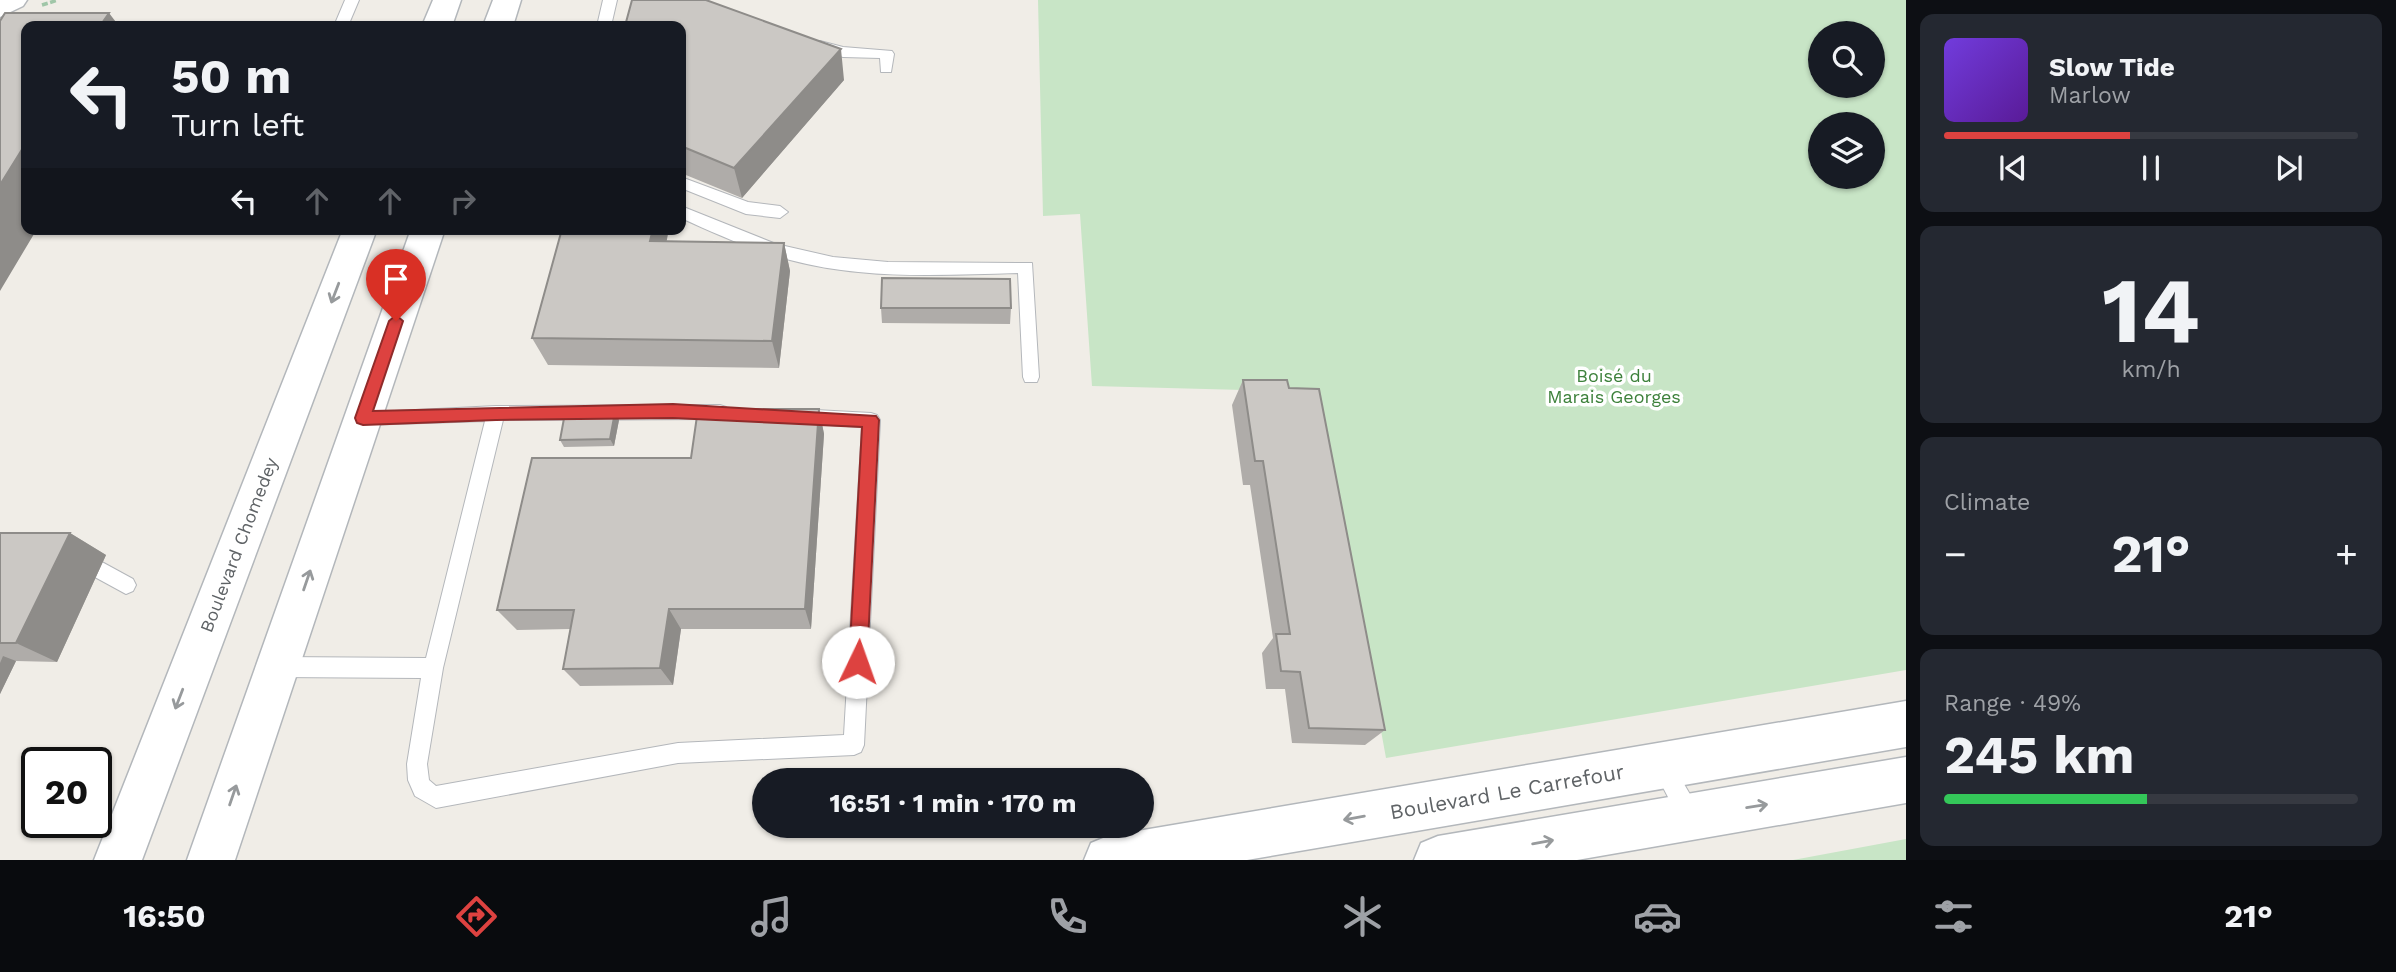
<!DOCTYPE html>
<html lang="en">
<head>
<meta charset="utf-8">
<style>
	body { margin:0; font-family:"Work Sans",sans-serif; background:#242831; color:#f1f3f6; height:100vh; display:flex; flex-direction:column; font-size:26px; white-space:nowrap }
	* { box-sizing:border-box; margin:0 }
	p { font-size:23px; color:#9ea1a6 }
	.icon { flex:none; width:38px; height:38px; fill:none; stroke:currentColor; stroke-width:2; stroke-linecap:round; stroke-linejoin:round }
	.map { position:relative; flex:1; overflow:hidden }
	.sheet { display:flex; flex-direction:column; gap:14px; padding:14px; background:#0d0f14; width:490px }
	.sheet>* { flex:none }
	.top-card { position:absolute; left:21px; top:21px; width:665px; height:214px; border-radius:14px; box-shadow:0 2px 5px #0004; background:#171b24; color:#f1f3f6; overflow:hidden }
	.controls { position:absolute; left:1808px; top:21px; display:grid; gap:14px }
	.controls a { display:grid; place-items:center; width:77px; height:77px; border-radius:50%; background:#171b24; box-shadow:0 2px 5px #0004; font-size:35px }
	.speed { position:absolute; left:21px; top:747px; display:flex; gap:14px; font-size:35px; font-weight:700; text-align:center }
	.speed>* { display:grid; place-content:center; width:91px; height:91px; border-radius:50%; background:#171b24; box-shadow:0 2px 5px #0004; line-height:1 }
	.speed .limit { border:4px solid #111; border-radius:10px; background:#fff; color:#111 }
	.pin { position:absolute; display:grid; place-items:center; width:60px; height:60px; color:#fff; margin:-72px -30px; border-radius:50% 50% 50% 0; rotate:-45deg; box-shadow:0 0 7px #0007 }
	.pin .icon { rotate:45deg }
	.me { position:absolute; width:77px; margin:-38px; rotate:3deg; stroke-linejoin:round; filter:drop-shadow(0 0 5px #0008) }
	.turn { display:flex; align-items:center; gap:24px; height:147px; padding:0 35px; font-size:32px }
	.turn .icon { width:91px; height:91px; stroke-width:2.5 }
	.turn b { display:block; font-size:49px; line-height:60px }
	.lanes { display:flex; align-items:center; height:66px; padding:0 35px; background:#0003; justify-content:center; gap:35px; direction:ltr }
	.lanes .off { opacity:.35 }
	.big { font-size:52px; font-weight:700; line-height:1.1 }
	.sheet .tile { flex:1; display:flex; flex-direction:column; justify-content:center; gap:10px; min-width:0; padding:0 24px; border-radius:14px; background:#242831 }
	.sheet .dial { align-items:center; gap:0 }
	.dial b { font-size:91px; line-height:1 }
	.song { display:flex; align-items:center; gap:21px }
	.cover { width:84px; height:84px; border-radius:10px; background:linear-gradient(135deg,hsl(260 70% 55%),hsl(270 70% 35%)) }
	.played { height:7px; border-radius:4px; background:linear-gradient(90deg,#dd4240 45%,#363941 45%) }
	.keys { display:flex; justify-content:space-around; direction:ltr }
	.heat { display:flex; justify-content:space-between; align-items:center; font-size:38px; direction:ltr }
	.charge { height:10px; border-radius:5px; background:linear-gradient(90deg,#34c759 49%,#363941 0) }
	.trip { position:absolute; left:752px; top:768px; width:402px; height:70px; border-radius:35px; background:#171b24; box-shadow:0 2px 5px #0004; font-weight:700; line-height:70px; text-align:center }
	.tabs { display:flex; height:112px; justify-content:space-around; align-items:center; background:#090b0e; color:#9ea1a6 }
	.tabs .icon { width:49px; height:49px }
	.tabs .active { color:#dd4240 }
	.tabs b { font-size:32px; color:#f1f3f6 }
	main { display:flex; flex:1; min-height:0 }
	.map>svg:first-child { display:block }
	.green { fill:#c8e5c6; fill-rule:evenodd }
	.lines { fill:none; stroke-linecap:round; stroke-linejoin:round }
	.lane-casing { stroke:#b4b7bb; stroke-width:2 }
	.street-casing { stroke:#b4b7bb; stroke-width:3 }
	.secondary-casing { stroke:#b3b7bb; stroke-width:3 }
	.path { stroke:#a0c6a8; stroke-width:3.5; stroke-dasharray:6 2.5; stroke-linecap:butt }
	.lane { fill:#fff; fill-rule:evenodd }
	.street { fill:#fff; fill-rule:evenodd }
	.secondary { fill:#fff; fill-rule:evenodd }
	.wall { fill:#afaca9 }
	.shaded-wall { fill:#8e8c89 }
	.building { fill:#cbc8c4; stroke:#8e8c89; stroke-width:2 }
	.oneway { stroke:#979a9c }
	.route { fill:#dd4240; stroke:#902b2a; stroke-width:2 }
	.labels { text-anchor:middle; stroke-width:7; stroke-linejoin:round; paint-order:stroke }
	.park-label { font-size:18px; fill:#3d813b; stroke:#fff }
	.street-label { font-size:18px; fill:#5f6366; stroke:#fff }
	.near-street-label { font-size:21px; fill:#5f6366; stroke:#fff }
</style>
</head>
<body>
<main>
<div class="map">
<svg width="1906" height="860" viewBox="0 0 1906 860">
	<rect width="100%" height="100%" fill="#f0ede7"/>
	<path class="green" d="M 1038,0 L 1906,0 L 1906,670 L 1386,758 L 1319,392 L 1092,386 L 1080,214 L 1043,216 ZM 1820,33 L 1872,33 L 1872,86 L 1820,86 ZM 1820,124 L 1872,124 L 1872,177 L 1820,177 Z
		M 1906,839 L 1906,860 L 1793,860 Z"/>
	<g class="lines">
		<g class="lane-casing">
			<path id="lane" d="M 345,0 L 359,0 L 348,26 L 334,26 Z
				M 603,0 L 617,0 L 611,26 L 597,26 Z
				M 820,41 L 843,47 L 892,51 L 894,54 L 891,72 L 881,72 L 880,58 L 843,57 L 815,49 L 813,46 Z
				M 681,177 L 748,202 L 780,206 L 788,212 L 780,218 L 746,214 L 681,188 Z
				M 681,206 L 776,244 L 833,257 L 888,262 L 1032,263 L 1039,377 L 1037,382 L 1025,382 L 1023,377 L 1018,273 C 943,275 864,280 790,260 C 752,250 716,234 681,218 Z
				M 720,405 L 726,407 L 729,412 L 726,417 L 720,419 L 503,420 L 443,668 L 427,764 L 429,780 L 436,786 L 678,743 L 844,735 L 862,427 L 797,423 L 791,421 L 788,416 L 791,411 L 797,409 L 871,413 L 877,415 L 880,420 L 864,745 L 861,752 L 854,755 L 678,763 L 436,808 L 415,796 L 408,780 L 407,764 L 421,678 L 277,677 L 270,674 L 267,667 L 270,660 L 277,657 L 426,658 L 485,421 L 363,425 L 357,423 L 354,418 L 357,413 L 496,406 Z
				M 100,561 L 133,579 L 136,585 L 133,591 L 126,594 L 93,576 L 91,570 L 93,564 Z
				M 1663,757 L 1670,760 L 1698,808 L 1701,816 L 1698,824 L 1690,827 L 1682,824 L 1656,774 L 1653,767 L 1656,760 Z"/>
		</g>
		<g class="street-casing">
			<path id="street" d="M 0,0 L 27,0 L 23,6 L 0,17 Z"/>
		</g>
		<g class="secondary-casing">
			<path id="secondary" d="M 433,0 L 461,0 L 452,26 L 422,26 Z
				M 493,0 L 521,0 L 513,26 L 483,26 Z
				M 343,229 L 377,229 L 142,860 L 94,860 Z
				M 411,229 L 445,229 L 235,860 L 187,860 Z
				M 1906,701 L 1906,747 L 1247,860 L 1084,860 L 1091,843 L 1108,836 Z
				M 1906,757 L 1906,803 L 1577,860 L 1414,860 L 1421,843 L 1438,836 Z"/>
		</g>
		<path class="path" d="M 42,5 L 58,0"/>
		<use href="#lane" class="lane"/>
		<use href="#street" class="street"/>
		<use href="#secondary" class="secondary"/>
	</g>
	<path class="wall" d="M 681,26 L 844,80 L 742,198 L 681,173 Z
		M 667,241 L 784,243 L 790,271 L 779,368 L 548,365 L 532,338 Z
		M 881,308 L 1011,308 L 1010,324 L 882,323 Z
		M 1243,380 L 1385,730 L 1365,745 L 1292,743 L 1285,689 L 1266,689 L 1262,653 L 1273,638 L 1250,485 L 1243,485 L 1232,405 Z
		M 819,409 L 824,434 L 811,629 L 681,629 L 673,685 L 580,686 L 563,669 L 570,629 L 517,630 L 497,610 L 691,458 Z
		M 619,420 L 614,446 L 564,447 L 560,440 Z
		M 0,533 L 70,533 L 106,555 L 57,662 L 16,661 L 0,694 Z"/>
	<path class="shaded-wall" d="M 109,13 L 119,26 L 100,26 Z
		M 841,49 L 844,80 L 742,198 L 734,168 Z
		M 26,143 L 26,229 L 37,229 L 0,291 L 0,185 Z
		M 653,229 L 669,229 L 661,270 L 650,241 Z
		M 784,243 L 790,271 L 779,368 L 772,341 Z
		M 819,409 L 824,434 L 811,629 L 805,609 Z
		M 615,412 L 619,420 L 614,446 L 610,439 Z
		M 70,533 L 106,555 L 57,662 L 16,643 Z
		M 669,609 L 681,629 L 673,685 L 660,668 Z
		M 3,656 L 16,661 L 0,694 L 0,663 Z"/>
	<path class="building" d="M 632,0 L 706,0 L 841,49 L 734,168 L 681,146 L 681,26 L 625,26 Z
		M 5,13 L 109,13 L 100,26 L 26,26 L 26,143 L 0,185 L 0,21 Z
		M 562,229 L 653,229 L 650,241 L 784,243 L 772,341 L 532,338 Z
		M 882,278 L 1010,279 L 1011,308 L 881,308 Z
		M 1243,380 L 1287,380 L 1289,388 L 1319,389 L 1385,730 L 1309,728 L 1300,672 L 1281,671 L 1276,634 L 1290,634 L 1263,461 L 1255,461 Z
		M 698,409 L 819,409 L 805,609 L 669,609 L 660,668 L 563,669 L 574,610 L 497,610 L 532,458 L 691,458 Z
		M 615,412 L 610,439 L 560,440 L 565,413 Z
		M 0,533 L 70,533 L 16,643 L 0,643 Z"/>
	<defs><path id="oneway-shaft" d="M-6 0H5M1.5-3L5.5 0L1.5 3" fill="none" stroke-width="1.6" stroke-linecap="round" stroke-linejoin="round" transform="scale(1.75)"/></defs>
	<g class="oneway">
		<use href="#oneway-shaft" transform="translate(335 293) rotate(111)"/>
		<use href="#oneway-shaft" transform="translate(307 580) rotate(-71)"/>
		<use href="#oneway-shaft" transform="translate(179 699) rotate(111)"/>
		<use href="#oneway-shaft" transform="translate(233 795) rotate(-71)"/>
		<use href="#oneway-shaft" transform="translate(1757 806) rotate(-9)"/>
		<use href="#oneway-shaft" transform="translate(1354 818) rotate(170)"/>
		<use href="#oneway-shaft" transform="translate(1543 842) rotate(-10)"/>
	</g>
	<path class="route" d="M 396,315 L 403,321 L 373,411 L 673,404 L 876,416 L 879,420 L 867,662 L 865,668 L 858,670 L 852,668 L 849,662 L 862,427 L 673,418 L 496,420 L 363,425 L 357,423 L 355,418 L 389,321 Z"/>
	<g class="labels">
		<g class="park-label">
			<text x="1614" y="382">Boisé du<tspan x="1614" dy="21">Marais Georges</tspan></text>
		</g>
		<g class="street-label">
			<text transform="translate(239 545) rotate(-69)" y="6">Boulevard Chomedey</text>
		</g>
		<g class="near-street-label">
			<text transform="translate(1507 792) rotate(-10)" y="7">Boulevard Le Carrefour</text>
		</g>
	</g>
</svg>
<div class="controls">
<a><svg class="icon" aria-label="search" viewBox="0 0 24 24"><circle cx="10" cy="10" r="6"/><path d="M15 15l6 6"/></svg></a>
<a><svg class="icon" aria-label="layers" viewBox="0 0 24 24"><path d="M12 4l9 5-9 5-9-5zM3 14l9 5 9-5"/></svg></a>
</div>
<div class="speed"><div class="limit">20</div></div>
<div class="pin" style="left:396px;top:321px;background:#d93025"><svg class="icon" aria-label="arrive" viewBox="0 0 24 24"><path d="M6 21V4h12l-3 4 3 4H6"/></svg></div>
<svg class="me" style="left:858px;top:662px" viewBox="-20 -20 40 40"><circle r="19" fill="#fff"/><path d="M0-13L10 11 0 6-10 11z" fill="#dd4240"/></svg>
<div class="trip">16:51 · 1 min · 170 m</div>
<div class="top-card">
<div class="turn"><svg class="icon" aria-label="left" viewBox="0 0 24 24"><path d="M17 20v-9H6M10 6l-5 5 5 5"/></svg><div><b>50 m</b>Turn left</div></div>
<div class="lanes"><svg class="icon" aria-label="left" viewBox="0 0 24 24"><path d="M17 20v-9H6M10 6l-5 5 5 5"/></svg><svg class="icon off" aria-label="ahead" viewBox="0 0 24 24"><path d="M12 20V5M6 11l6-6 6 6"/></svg><svg class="icon off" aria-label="ahead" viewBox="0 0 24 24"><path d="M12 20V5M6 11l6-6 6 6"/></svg><svg class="icon off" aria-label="right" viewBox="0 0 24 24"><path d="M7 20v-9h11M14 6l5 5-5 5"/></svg></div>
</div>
</div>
<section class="sheet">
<div class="tile">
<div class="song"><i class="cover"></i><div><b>Slow Tide</b><p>Marlow</p></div></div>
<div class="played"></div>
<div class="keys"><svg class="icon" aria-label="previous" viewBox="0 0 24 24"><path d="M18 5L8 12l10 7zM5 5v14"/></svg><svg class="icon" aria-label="pause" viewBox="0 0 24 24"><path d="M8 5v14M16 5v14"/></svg><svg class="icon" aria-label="next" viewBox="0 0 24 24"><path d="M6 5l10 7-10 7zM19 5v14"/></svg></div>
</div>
<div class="tile dial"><b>14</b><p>km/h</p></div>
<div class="tile"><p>Climate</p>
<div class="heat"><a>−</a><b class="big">21°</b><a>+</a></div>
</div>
<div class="tile"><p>Range · 49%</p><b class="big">245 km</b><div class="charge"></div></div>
</section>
</main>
<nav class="tabs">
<b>16:50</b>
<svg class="icon active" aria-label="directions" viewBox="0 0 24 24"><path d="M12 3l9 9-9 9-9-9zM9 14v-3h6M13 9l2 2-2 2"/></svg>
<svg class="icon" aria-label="music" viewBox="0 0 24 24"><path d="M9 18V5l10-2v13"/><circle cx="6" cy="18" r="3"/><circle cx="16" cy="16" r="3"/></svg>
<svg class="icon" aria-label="phone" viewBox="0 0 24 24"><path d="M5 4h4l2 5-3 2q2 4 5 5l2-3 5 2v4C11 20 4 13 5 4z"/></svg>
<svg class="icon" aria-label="climate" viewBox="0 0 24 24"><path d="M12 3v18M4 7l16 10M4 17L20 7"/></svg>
<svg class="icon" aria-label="car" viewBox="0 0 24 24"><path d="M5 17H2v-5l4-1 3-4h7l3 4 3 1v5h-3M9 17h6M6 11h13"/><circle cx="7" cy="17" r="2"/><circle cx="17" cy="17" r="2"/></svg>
<svg class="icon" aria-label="filters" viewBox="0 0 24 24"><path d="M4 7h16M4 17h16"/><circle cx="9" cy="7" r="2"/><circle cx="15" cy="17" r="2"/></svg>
<b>21°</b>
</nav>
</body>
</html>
